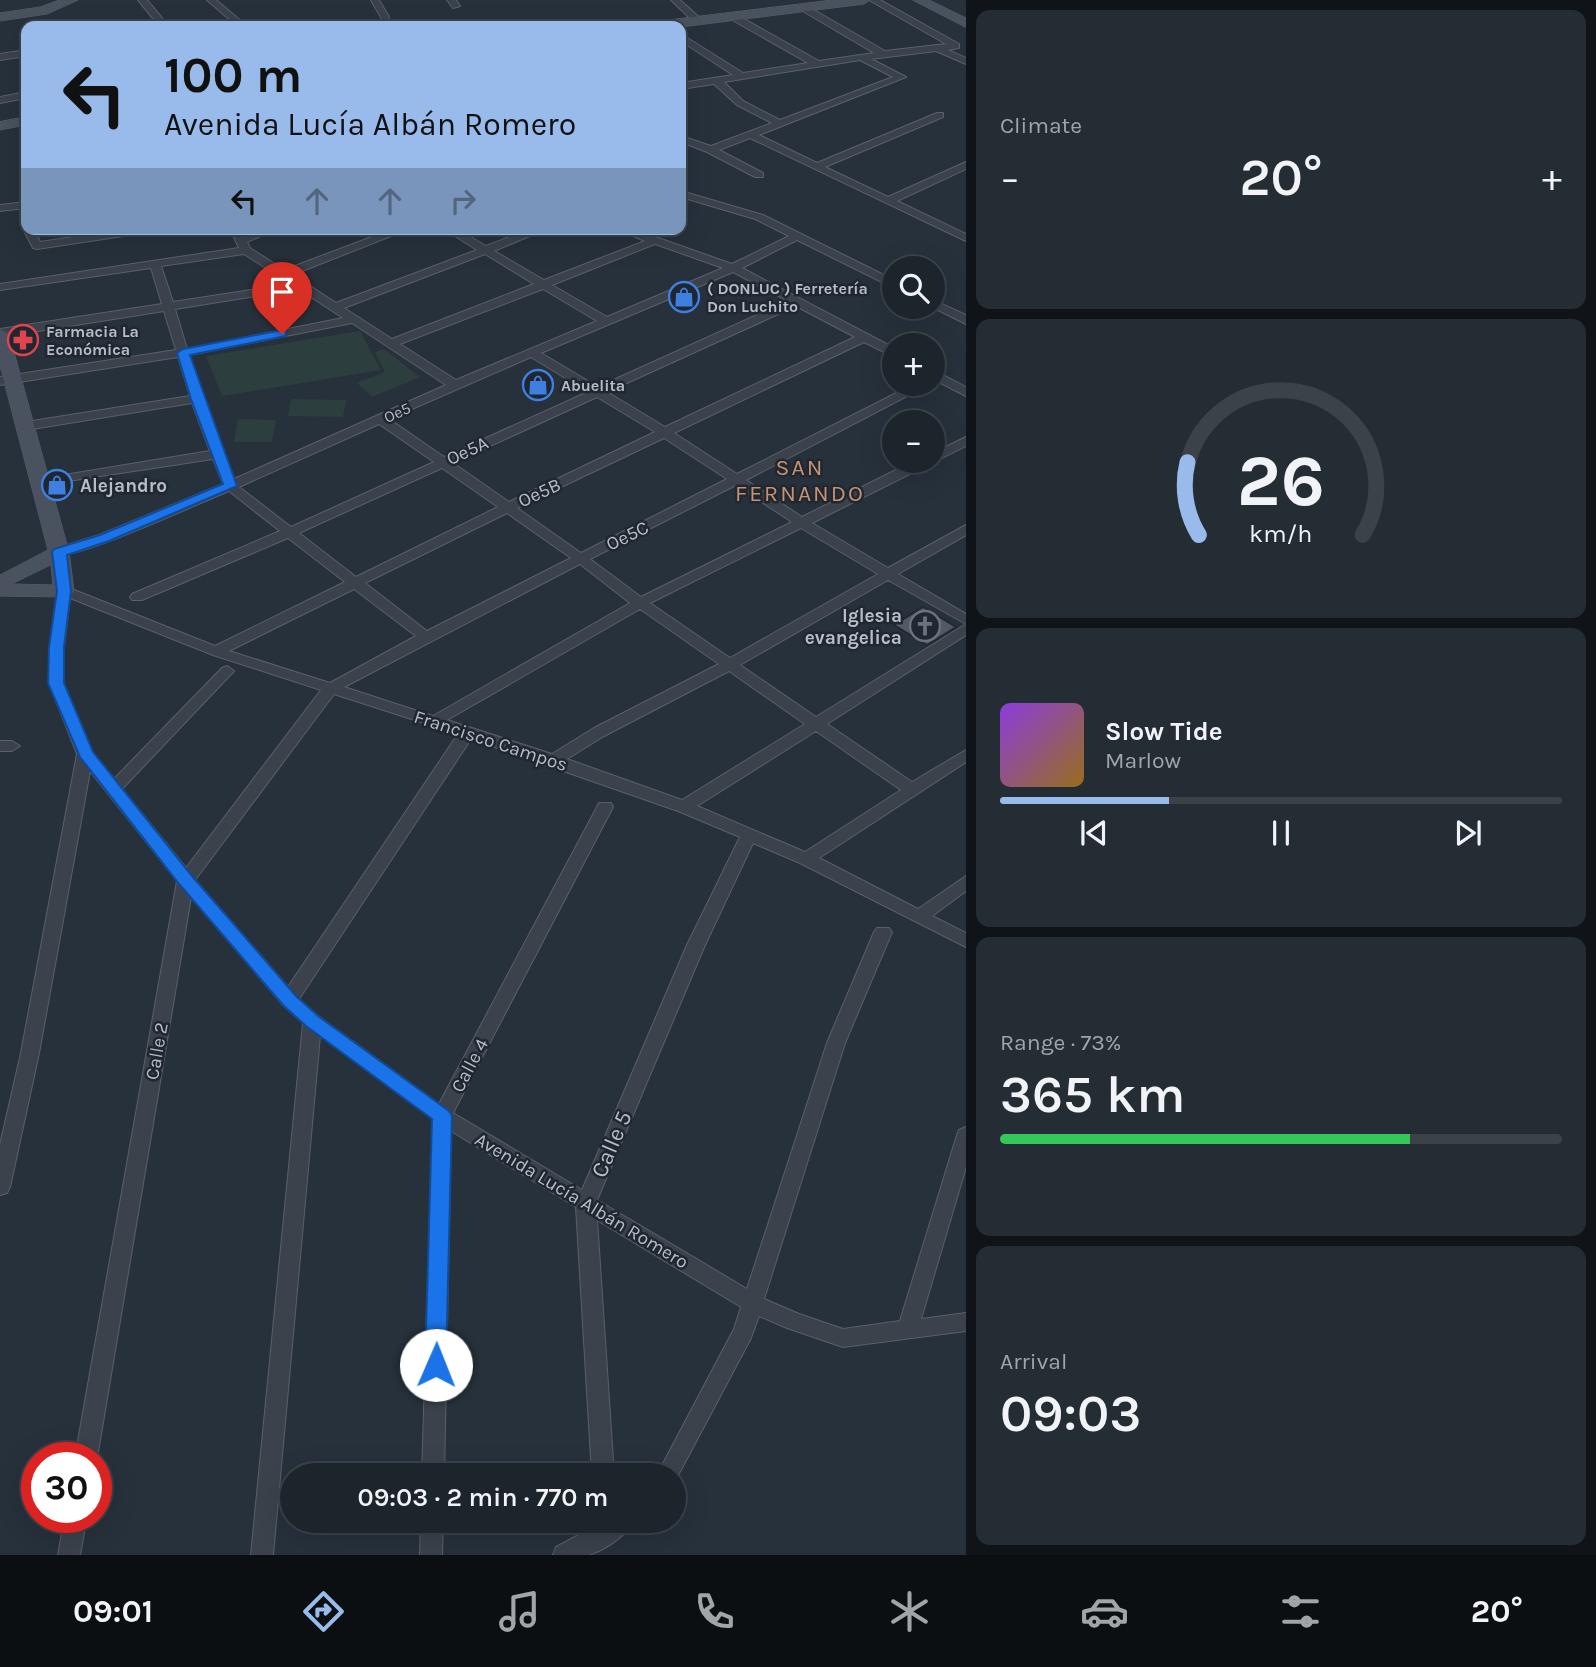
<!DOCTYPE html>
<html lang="en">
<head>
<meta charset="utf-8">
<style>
	body { margin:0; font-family:Karla,sans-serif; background:#252d34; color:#f1f3f6; height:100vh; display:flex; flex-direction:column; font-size:26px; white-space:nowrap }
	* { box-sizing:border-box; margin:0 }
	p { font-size:23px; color:#a0a5a9 }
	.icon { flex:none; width:38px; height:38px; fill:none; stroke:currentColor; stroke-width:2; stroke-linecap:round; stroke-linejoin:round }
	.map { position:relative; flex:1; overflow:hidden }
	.drawer { display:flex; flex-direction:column; gap:10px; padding:10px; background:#101418; width:630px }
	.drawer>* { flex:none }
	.banner { position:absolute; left:21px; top:21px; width:665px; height:214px; border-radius:14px; box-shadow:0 7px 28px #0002,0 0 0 2px #3b4248; background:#98bbeb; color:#111; overflow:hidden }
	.tools { position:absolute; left:882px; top:256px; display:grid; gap:14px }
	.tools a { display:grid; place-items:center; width:63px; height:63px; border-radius:50%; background:#1d252c; box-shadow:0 7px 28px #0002,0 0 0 2px #3b4248; font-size:35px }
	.speed { position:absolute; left:21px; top:1442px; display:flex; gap:14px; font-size:35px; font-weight:700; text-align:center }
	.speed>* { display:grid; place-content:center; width:91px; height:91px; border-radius:50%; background:#1d252c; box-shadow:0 7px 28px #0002,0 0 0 2px #3b4248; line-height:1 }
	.speed .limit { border:10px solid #d22; background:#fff; color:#111 }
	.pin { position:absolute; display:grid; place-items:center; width:60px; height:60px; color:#fff; margin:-72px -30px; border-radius:50% 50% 50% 0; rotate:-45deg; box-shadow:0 0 7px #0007 }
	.pin .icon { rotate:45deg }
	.me { position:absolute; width:77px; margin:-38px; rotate:1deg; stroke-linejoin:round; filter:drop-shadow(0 0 5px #0008) }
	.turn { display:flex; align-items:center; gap:24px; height:147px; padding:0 28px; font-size:32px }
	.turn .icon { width:91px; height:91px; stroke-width:2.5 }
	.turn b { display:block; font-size:49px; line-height:60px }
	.lanes { display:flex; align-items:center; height:66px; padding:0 28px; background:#0003; justify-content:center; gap:35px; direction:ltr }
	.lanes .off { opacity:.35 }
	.big { font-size:52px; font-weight:600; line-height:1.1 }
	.drawer .widget { flex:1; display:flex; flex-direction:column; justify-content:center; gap:10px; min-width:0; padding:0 24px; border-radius:14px; background:#252d34 }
	.drawer .dial { align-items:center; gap:0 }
	.dial svg { height:182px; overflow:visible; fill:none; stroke:#3b4248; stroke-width:7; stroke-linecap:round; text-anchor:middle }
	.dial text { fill:#f1f3f6; stroke:none }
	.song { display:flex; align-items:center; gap:21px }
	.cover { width:84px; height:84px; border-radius:10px; background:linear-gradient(135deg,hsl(270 70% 55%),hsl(40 70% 35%)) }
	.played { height:7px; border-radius:4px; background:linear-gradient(90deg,#98bbeb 30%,#3b4248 30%) }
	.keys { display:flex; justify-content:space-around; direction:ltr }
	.heat { display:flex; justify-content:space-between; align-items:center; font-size:38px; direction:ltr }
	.charge { height:10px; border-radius:5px; background:linear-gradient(90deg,#34c759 73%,#3b4248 0) }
	.trip { position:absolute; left:280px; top:1463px; width:406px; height:70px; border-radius:35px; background:#1d252c; box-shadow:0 7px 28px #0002,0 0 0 2px #3b4248; font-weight:600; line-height:70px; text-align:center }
	.tab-bar { display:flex; height:112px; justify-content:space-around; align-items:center; background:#0c0f12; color:#a0a5a9 }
	.tab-bar .icon { width:49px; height:49px }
	.tab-bar .selected { color:#98bbeb }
	.tab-bar b { font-size:32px; color:#f1f3f6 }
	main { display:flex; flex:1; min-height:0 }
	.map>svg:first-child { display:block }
	.green { fill:#2c3f3e }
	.building { fill:#515a65; stroke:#222932; stroke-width:2 }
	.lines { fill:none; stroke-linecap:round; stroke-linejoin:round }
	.street-casing { stroke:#596069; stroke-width:2 }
	.secondary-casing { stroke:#596069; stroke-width:1 }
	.street { fill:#3b424b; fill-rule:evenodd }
	.secondary { fill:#49525e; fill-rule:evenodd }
	.route { fill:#1a73e8; stroke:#114b97; stroke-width:2 }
	.labels { text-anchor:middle; stroke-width:5; stroke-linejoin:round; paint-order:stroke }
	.far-poi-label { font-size:16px; font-weight:bold; fill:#b7bdc6; stroke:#202730; text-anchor:start }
	.far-street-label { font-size:16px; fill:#b7bdc6; stroke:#202730 }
	.street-label { font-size:19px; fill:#b7bdc6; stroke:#202730 }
	.poi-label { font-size:19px; font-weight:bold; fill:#b7bdc6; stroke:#202730; text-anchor:start }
	.quarter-label { font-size:23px; letter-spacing:2px; fill:#c79271; stroke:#202730 }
	.near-street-label { font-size:23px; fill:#b7bdc6; stroke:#202730 }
</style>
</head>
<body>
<main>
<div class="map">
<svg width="966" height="1555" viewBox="0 0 966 1555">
	<rect width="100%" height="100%" fill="#27313b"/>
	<path class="green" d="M 360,331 L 381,370 L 222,396 L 206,356 Z
		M 384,349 L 420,377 L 372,397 L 357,383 L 385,372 L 375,352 Z
		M 291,399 L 346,400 L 343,417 L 288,416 Z
		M 238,419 L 276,420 L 272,442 L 234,442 Z"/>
	<path class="building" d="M 923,607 L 956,627 L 927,645 L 894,625 Z"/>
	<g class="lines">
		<g class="street-casing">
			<path id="street" d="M 138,0 L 147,0 L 162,18 L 162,22 L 156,22 Z
				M 207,0 L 216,0 L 247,26 L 237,26 Z
				M 371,0 L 379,0 L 389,17 L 388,19 L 382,19 Z
				M 447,0 L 456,0 L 460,6 L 453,8 Z
				M 671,0 L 680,0 L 701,19 L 701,23 L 695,23 Z
				M 869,0 L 880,0 L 959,44 L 959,48 L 948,50 L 966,58 L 966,64 L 936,51 L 871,59 L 906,77 L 759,135 L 817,163 L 937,113 L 943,113 L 943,117 L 825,167 L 888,197 L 966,162 L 966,169 L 897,201 L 966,234 L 966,241 L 750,138 L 719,150 L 763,173 L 763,177 L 755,177 L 707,152 L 681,142 L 681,136 L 711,146 L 772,123 L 737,105 L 714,84 L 681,89 L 681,83 L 733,75 L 681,41 L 681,34 L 743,73 L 808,63 L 729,18 L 729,14 L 735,14 L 819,61 L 874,53 L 801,10 L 801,6 L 807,6 L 885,51 L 946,44 ZM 860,60 L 893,77 L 780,120 L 743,101 L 724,82 Z
				M 26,50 L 26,56 L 0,60 L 0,54 Z
				M 26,92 L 26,98 L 0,103 L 0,97 Z
				M 681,191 L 763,215 L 894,280 L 894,287 L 890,286 L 797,240 L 742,268 L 894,348 L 894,357 L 864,342 L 674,433 L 737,474 L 916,383 L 932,383 L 746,480 L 802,517 L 916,460 L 933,460 L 933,453 L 966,437 L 966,446 L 812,523 L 888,568 L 966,525 L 966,535 L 898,574 L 966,614 L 966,624 L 888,580 L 740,665 L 816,717 L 966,624 L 966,635 L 827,724 L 912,782 L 966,750 L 966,762 L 819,858 L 918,909 L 966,876 L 966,891 L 932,916 L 966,933 L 966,947 L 800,863 L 753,843 L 705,945 L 597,1200 L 747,1289 L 827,1043 L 874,932 L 877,928 L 889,928 L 892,932 L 845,1043 L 764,1299 L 799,1314 L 843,1329 L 900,1321 L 957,1135 L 959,1130 L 966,1127 L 966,1167 L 921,1319 L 966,1313 L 966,1331 L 843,1347 L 787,1328 L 759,1316 L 751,1338 L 674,1483 L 674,1475 L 657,1475 L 734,1329 L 741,1307 L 597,1220 L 614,1475 L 592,1475 L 576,1207 L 451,1131 L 444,1475 L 422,1475 L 433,1119 L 320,1036 L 273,1555 L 251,1555 L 303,1023 L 283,1005 L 191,897 L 97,1458 L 75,1458 L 177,881 L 90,771 L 39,1053 L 10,1187 L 7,1193 L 0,1195 L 0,1145 L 21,1053 L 77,754 L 49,683 L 50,647 L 57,591 L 59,588 L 69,588 L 215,646 L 345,582 L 288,538 L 142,600 L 132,600 L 130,597 L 132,594 L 280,531 L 229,491 C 199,503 77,560 54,555 L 52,552 L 54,549 L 99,535 L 223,484 L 213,459 L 35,486 L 33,483 L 40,479 L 210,451 L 192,403 L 26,430 L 20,426 L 26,422 L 190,396 L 178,357 L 0,385 L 0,377 L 176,350 L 164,311 L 0,337 L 0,329 L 162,304 L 151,268 L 0,290 L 0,284 L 239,248 L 230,229 L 241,229 L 244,235 L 260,229 L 276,229 L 247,242 L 250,248 L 284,270 L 393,229 L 409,229 L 292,275 L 309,283 L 310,286 L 336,303 L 477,250 L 444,229 L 457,229 L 486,246 L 530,229 L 546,229 L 494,251 L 544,280 L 645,241 L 617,229 L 633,229 L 732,264 L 789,236 L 755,219 L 681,197 ZM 655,244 L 723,268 L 607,317 L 552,285 ZM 244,254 L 291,284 L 173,302 L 161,266 ZM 485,254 L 534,284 L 392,339 L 344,308 ZM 733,272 L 788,301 L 598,387 L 541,353 ZM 299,289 L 343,318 L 187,349 L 175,309 ZM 543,289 L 597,321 L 456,380 L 400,344 ZM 796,306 L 855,337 L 665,427 L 607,392 ZM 352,323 L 446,385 L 234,479 L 189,355 ZM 531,357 L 588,392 L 444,457 L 389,419 ZM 597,397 L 655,432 L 509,502 L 453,463 ZM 379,424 L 434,462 L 291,527 L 239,487 ZM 664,438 L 727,479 L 581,553 L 517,508 ZM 442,468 L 498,507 L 356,577 L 299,533 ZM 736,485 L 792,522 L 641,597 L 590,559 ZM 507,513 L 571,558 L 427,631 L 365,583 ZM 801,528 L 878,574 L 730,658 L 650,603 ZM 580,564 L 630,603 L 433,716 L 344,687 ZM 354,589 L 416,636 L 330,683 L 229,651 ZM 70,598 L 213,655 L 321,690 L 186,868 L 122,789 L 234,671 L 227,666 L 222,668 L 114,779 L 92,752 L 63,683 L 64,647 ZM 640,609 L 719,664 L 594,728 L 552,754 L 447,720 ZM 729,671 L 805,724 L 682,800 L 567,759 L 604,736 ZM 334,694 L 458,734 L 288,987 L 195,880 ZM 816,731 L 901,790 L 805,852 L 697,806 ZM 471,739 L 678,811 L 740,837 L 687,945 L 582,1190 L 453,1113 L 613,807 L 611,803 L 599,803 L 597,807 L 439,1104 L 318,1016 L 299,999 Z
				M 26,202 L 26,208 L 0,211 L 0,205 Z
				M 26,226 L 26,229 L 34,229 L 40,242 L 127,229 L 155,229 L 150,232 L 37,249 L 33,248 L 23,229 Z
				M 933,300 L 966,315 L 966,324 L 930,306 L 933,306 Z
				M 933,370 L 966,387 L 966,396 L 933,379 Z
				M 0,741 L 12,741 L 20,746 L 12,751 L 0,751 Z
				M 65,1517 L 87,1517 L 80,1555 L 58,1555 Z
				M 421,1521 L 443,1521 L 442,1555 L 420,1555 Z
				M 605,1521 L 633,1521 C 627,1536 603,1551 588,1555 C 577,1555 563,1555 553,1555 L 556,1547 Z"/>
		</g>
		<g class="secondary-casing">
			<path id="secondary" d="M 60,0 L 78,0 L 47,14 L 0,21 L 0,13 L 40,7 Z
				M 833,0 L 870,0 L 864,4 L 681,27 L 646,26 L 653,22 Z
				M 913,0 L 929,0 L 966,18 L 966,27 Z
				M 26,117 L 26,125 L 0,130 L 0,122 Z
				M 0,329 L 9,334 L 69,552 L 74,591 L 71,595 L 64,597 L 0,596 L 0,575 L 48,550 L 0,366 ZM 51,565 L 53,585 L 12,584 Z"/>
		</g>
		<use href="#street" class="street"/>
		<use href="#secondary" class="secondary"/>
	</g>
	<path class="route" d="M 282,330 L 286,331 L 286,336 L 190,355 L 237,486 L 109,541 L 67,555 L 71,591 L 64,647 L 64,683 L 93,752 L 192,876 L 296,996 L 318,1016 L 449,1111 L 452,1116 L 446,1365 L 443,1372 L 436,1374 L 428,1372 L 425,1365 L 432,1119 L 306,1026 L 283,1005 L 180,885 L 80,757 L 48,683 L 49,647 L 57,591 L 52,552 L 54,549 L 100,535 L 223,484 L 191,399 L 177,353 L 183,349 Z"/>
	<defs>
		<g id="shop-ring" transform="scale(1.575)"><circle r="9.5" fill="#202730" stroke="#3f7fe0" stroke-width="1.5"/><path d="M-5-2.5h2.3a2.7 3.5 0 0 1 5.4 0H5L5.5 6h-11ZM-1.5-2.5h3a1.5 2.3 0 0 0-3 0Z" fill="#3f7fe0"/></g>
		<g id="pharmacy-ring" transform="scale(1.575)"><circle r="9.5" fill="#202730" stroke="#e0444e" stroke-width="1.5"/><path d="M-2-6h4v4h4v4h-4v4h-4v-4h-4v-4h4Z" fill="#e0444e"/></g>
		<g id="church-ring" transform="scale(1.575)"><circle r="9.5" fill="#202730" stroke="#6b7280" stroke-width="1.5"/><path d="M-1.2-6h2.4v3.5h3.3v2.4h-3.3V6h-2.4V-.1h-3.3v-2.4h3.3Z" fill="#6b7280"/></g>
	</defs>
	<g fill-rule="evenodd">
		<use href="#shop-ring" x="684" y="297"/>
		<use href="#pharmacy-ring" x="23" y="340"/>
		<use href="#shop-ring" x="538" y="385"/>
		<use href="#shop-ring" x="57" y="485"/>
		<use href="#church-ring" x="925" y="626"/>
	</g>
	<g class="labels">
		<g class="far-poi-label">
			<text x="707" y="294">( DONLUC ) Ferretería<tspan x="707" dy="18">Don Luchito</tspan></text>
			<text x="46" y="337">Farmacia La<tspan x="46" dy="18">Económica</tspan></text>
			<text x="561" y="391">Abuelita</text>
		</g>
		<g class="far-street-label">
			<text transform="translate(397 412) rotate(-25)" y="6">Oe5</text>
		</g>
		<g class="street-label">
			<text transform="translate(467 450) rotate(-25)" y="7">Oe5A</text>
			<text transform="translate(539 492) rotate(-25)" y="7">Oe5B</text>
			<text transform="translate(627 535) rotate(-26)" y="7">Oe5C</text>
			<text transform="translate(491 740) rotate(18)" y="7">Francisco Campos</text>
			<text transform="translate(156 1051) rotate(-80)" y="7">Calle 2</text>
			<text transform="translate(469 1065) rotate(-62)" y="7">Calle 4</text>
			<text transform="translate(582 1200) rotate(31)" y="7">Avenida Lucía Albán Romero</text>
		</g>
		<g class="poi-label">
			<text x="80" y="492">Alejandro</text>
			<text x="902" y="622" text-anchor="end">Iglesia<tspan x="902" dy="22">evangelica</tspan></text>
		</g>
		<g class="quarter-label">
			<text x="800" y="475">SAN<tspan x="800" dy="26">FERNANDO</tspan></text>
		</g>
		<g class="near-street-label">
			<text transform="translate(611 1144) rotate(-67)" y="8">Calle 5</text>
		</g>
	</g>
</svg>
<div class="tools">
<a><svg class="icon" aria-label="search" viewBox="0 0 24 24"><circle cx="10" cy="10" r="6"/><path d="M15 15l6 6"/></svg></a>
<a>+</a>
<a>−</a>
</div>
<div class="speed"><div class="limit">30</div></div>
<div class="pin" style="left:282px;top:334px;background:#d93025"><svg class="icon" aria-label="arrive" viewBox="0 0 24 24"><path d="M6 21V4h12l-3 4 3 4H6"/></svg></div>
<svg class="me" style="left:436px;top:1365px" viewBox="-20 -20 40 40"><circle r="19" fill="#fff"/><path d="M0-13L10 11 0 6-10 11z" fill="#1a73e8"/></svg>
<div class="trip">09:03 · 2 min · 770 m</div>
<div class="banner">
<div class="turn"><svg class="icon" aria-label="left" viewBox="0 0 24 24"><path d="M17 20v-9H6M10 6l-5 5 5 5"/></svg><div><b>100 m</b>Avenida Lucía Albán Romero</div></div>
<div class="lanes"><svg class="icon" aria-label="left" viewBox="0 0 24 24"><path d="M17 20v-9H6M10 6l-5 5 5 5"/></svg><svg class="icon off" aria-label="ahead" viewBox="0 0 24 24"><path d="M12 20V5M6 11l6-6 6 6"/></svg><svg class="icon off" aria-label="ahead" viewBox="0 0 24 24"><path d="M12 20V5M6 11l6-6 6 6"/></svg><svg class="icon off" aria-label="right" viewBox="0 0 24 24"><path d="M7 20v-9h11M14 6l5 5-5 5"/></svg></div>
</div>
</div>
<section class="drawer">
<div class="widget"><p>Climate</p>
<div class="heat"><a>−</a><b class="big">20°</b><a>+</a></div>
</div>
<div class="widget dial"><svg viewBox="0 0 100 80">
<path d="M14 69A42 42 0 1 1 86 69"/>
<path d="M14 69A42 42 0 0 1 9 37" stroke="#98bbeb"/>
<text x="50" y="56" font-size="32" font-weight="700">26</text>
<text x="50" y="72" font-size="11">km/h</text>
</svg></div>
<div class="widget">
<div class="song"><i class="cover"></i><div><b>Slow Tide</b><p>Marlow</p></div></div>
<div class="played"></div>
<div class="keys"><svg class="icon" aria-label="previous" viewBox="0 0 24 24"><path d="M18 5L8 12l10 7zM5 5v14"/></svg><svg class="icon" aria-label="pause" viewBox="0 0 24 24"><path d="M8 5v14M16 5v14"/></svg><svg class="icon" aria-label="next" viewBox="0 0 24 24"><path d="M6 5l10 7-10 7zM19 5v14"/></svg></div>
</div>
<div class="widget"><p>Range · 73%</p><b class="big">365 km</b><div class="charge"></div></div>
<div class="widget"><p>Arrival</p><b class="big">09:03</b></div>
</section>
</main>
<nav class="tab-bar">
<b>09:01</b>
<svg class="icon selected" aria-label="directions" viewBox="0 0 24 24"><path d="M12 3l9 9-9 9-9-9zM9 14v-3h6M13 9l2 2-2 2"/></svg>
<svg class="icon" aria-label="music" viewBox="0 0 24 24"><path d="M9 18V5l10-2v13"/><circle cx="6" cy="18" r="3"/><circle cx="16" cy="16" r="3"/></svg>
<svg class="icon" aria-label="phone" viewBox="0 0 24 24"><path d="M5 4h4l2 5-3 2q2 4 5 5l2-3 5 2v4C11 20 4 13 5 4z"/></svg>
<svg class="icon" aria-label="climate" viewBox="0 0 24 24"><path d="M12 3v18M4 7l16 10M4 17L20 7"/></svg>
<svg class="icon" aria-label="car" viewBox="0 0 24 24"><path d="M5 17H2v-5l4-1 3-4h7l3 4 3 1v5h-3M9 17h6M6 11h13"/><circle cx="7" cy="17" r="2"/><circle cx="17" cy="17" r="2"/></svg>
<svg class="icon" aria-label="filters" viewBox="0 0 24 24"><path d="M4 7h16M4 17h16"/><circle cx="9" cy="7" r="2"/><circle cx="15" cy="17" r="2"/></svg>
<b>20°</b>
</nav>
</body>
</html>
